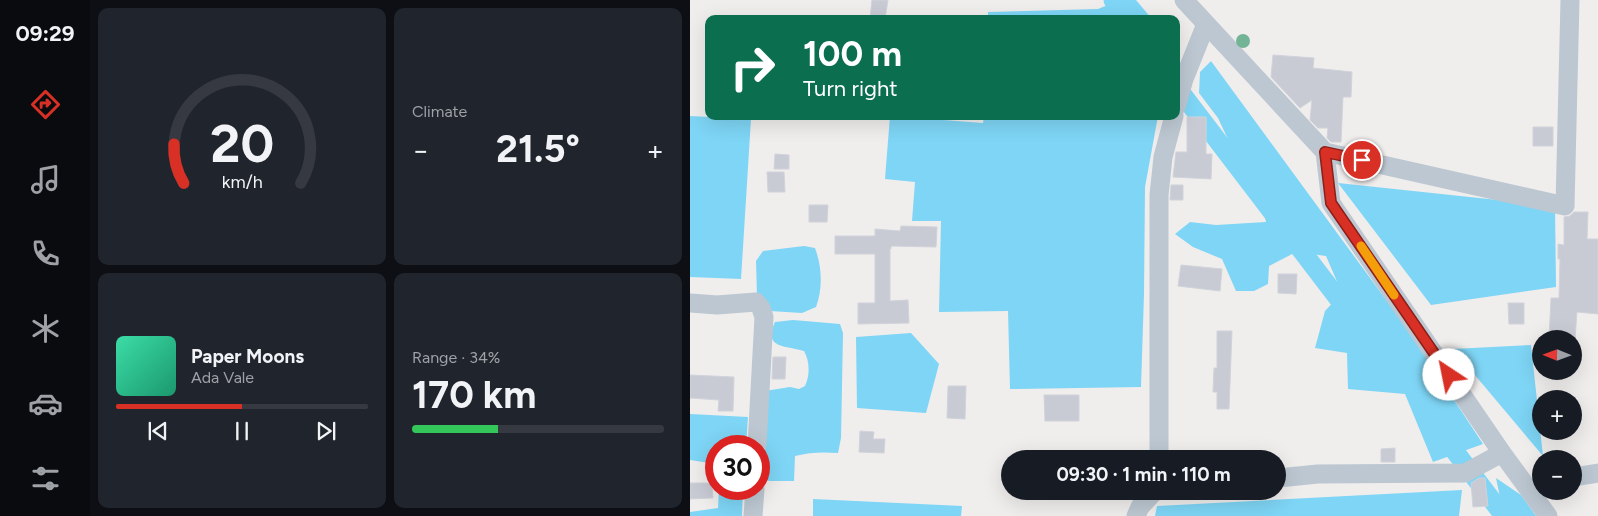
<!DOCTYPE html>
<html lang="en">
<head>
<meta charset="utf-8">
<style>
	body { margin:0; font-family:Figtree,sans-serif; background:#20242c; color:#f1f3f6; height:100vh; display:flex; flex-direction:column; font-size:19px; white-space:nowrap }
	* { box-sizing:border-box; margin:0 }
	p { font-size:16px; color:#9ea1a6 }
	.icon { flex:none; width:28px; height:28px; fill:none; stroke:currentColor; stroke-width:2; stroke-linecap:round; stroke-linejoin:round }
	.map { position:relative; flex:1; overflow:hidden }
	.panel { display:flex; flex-direction:column; gap:8px; padding:8px; background:#0d0f14; width:600px }
	.panel>* { flex:none }
	.banner { position:absolute; left:15px; top:15px; width:475px; height:105px; border-radius:10px; box-shadow:0 5px 20px #0002; background:#0b6e4f; color:#fff; overflow:hidden }
	.needle { width:32px; rotate:271deg }
	.tools { position:absolute; left:842px; top:330px; display:grid; gap:10px }
	.tools a { display:grid; place-items:center; width:50px; height:50px; border-radius:50%; background:#171b24; box-shadow:0 5px 20px #0002; font-size:25px }
	.speed { position:absolute; left:15px; top:435px; display:flex; gap:10px; font-size:25px; font-weight:700; text-align:center }
	.speed>* { display:grid; place-content:center; width:65px; height:65px; border-radius:50%; background:#171b24; box-shadow:0 5px 20px #0002; line-height:1 }
	.speed .limit { border:8px solid #d22; background:#fff; color:#111 }
	.pin { position:absolute; display:grid; place-items:center; width:42px; height:42px; color:#fff; margin:-21px; border:2px solid #fff; border-radius:50%; box-shadow:0 1px 5px #0007 }
	.me { position:absolute; width:55px; margin:-28px; rotate:326deg; stroke-linejoin:round; filter:drop-shadow(0 0 4px #0008) }
	.turn { display:flex; align-items:center; gap:18px; height:105px; padding:0 15px; font-size:22px }
	.turn .icon { width:65px; height:65px; stroke-width:2.5 }
	.turn b { display:block; font-size:35px; line-height:42px }
	.big { font-size:38px; font-weight:700; line-height:1.1 }
	.panel .widget { flex:1; display:flex; flex-direction:column; justify-content:center; gap:8px; min-width:0; padding:0 18px; border-radius:10px; background:#20242c }
	.panel .dial { align-items:center; gap:0 }
	.dial svg { height:130px; overflow:visible; fill:none; stroke:#363941; stroke-width:7; stroke-linecap:round; text-anchor:middle }
	.dial text { fill:#f1f3f6; stroke:none }
	.song { display:flex; align-items:center; gap:15px }
	.cover { width:60px; height:60px; border-radius:8px; background:linear-gradient(135deg,hsl(160 70% 55%),hsl(160 70% 35%)) }
	.played { height:5px; border-radius:2px; background:linear-gradient(90deg,#d93025 50%,#363941 50%) }
	.keys { display:flex; justify-content:space-around; direction:ltr }
	.heat { display:flex; justify-content:space-between; align-items:center; font-size:28px; direction:ltr }
	.charge { height:8px; border-radius:4px; background:linear-gradient(90deg,#34c759 34%,#363941 0) }
	.panel .tiles { flex:1; display:grid; gap:8px; grid-template-columns:repeat(2,1fr) }
	.trip { position:absolute; left:311px; top:450px; width:285px; height:50px; border-radius:25px; background:#171b24; box-shadow:0 5px 20px #0002; font-weight:700; line-height:50px; text-align:center }
	main { display:flex; flex:1; min-height:0 }
	.dock { display:flex; flex-direction:column; width:90px; justify-content:space-around; align-items:center; background:#090b0e; color:#9ea1a6 }
	.dock .icon { width:35px; height:35px }
	.dock .active { color:#d93025 }
	.dock b { font-size:22px; color:#f1f3f6 }
	.map>svg:first-child { display:block }
	.water { fill:#7ed5f5 }
	.lines { fill:none; stroke-linecap:round; stroke-linejoin:round }
	.canal { stroke:#7ed5f5; stroke-width:19 }
	.building { fill:#c8cbd4; stroke:#d0d3da }
	.minor { stroke:#bcc7d1; stroke-width:19 }
	.tree { fill:#73b497 }
	.route-casing { stroke:#8d1f18; stroke-width:12 }
	.route { stroke:#d93025; stroke-width:9 }
	.slow { stroke:#f59e0b; stroke-width:9 }
</style>
</head>
<body>
<main>
<nav class="dock">
<b>09:29</b>
<svg class="icon active" aria-label="directions" viewBox="0 0 24 24"><path d="M12 3l9 9-9 9-9-9zM9 14v-3h6M13 9l2 2-2 2"/></svg>
<svg class="icon" aria-label="music" viewBox="0 0 24 24"><path d="M9 18V5l10-2v13"/><circle cx="6" cy="18" r="3"/><circle cx="16" cy="16" r="3"/></svg>
<svg class="icon" aria-label="phone" viewBox="0 0 24 24"><path d="M5 4h4l2 5-3 2q2 4 5 5l2-3 5 2v4C11 20 4 13 5 4z"/></svg>
<svg class="icon" aria-label="climate" viewBox="0 0 24 24"><path d="M12 3v18M4 7l16 10M4 17L20 7"/></svg>
<svg class="icon" aria-label="car" viewBox="0 0 24 24"><path d="M5 17H2v-5l4-1 3-4h7l3 4 3 1v5h-3M9 17h6M6 11h13"/><circle cx="7" cy="17" r="2"/><circle cx="17" cy="17" r="2"/></svg>
<svg class="icon" aria-label="filters" viewBox="0 0 24 24"><path d="M4 7h16M4 17h16"/><circle cx="9" cy="7" r="2"/><circle cx="15" cy="17" r="2"/></svg>
</nav>
<section class="panel">
<div class="tiles">
<div class="widget dial"><svg viewBox="0 0 100 80">
<path d="M14 69A42 42 0 1 1 86 69"/>
<path d="M14 69A42 42 0 0 1 8 45" stroke="#d93025"/>
<text x="50" y="56" font-size="32" font-weight="700">20</text>
<text x="50" y="72" font-size="11">km/h</text>
</svg></div>
<div class="widget"><p>Climate</p>
<div class="heat"><a>−</a><b class="big">21.5°</b><a>+</a></div>
</div>
<div class="widget">
<div class="song"><i class="cover"></i><div><b>Paper Moons</b><p>Ada Vale</p></div></div>
<div class="played"></div>
<div class="keys"><svg class="icon" aria-label="previous" viewBox="0 0 24 24"><path d="M18 5L8 12l10 7zM5 5v14"/></svg><svg class="icon" aria-label="pause" viewBox="0 0 24 24"><path d="M8 5v14M16 5v14"/></svg><svg class="icon" aria-label="next" viewBox="0 0 24 24"><path d="M6 5l10 7-10 7zM19 5v14"/></svg></div>
</div>
<div class="widget"><p>Range · 34%</p><b class="big">170 km</b><div class="charge"></div></div>
</div>
</section>
<div class="map">
<svg width="908" height="516" viewBox="0 0 908 516">
	<rect width="100%" height="100%" fill="#f0eded"/>
	<path class="water" d="M 430,0 L 446,0 L 462,19 L 298,19 L 298,12 L 408,9 Z
		M 521,61 L 716,327 L 793,444 L 743,462 L 715,394 L 658,389 L 657,353 L 625,348 L 635,311 L 652,293 L 636,256 L 606,252 L 579,266 L 578,284 L 564,291 L 546,291 L 532,259 L 503,247 L 485,234 L 500,222 L 526,225 L 576,222 L 570,193 L 544,152 L 528,118 L 509,93 L 510,72 Z
		M 0,116 L 61,119 L 51,279 L 0,277 Z
		M 200,116 L 293,123 L 294,116 L 468,116 L 455,187 L 454,294 L 451,387 L 320,389 L 318,311 L 249,312 L 251,221 L 222,221 L 225,182 L 195,179 Z
		M 648,183 L 865,206 L 866,287 L 741,305 Z
		M 114,246 L 125,248 C 132,267 133,288 126,307 L 112,313 L 80,311 L 67,296 L 66,261 L 73,251 Z
		M 103,320 L 150,324 L 153,333 L 151,438 L 148,453 C 133,452 120,452 105,456 L 104,481 L 80,481 L 70,479 L 75,391 L 100,387 L 109,389 L 115,386 C 120,376 120,361 114,351 C 95,345 73,349 85,322 Z
		M 221,333 L 249,364 L 236,413 L 167,408 L 166,337 Z
		M 841,345 L 853,456 L 763,349 Z
		M 0,414 L 58,417 L 56,446 L 26,446 L 26,464 L 0,460 Z
		M 806,478 L 831,495 L 846,516 L 814,516 Z
		M 29,489 L 53,489 L 52,516 L 0,516 L 0,512 L 28,508 Z
		M 772,490 L 769,516 L 465,516 L 467,506 Z
		M 123,499 L 272,506 L 271,516 L 123,516 Z"/>
	<g class="lines">
		<path class="canal" d="M 423,0 L 437,19
			M 486,86 L 663,318
			M 751,433 L 814,516"/>
	</g>
	<path class="building" d="M 182,0 L 198,0 L 195,19 L 180,19 Z
		M 583,55 L 624,58 L 623,68 L 662,72 L 661,97 L 653,97 L 651,142 L 641,142 L 637,138 L 638,128 L 628,128 L 620,120 L 622,100 L 610,108 L 581,77 Z
		M 497,117 L 516,117 L 516,154 L 522,154 L 521,179 L 483,177 L 486,152 L 497,152 Z
		M 843,127 L 863,127 L 863,146 L 843,146 Z
		M 85,154 L 99,155 L 99,169 L 84,169 Z
		M 77,172 L 94,172 L 95,192 L 78,192 Z
		M 481,185 L 493,185 L 493,200 L 480,200 Z
		M 119,205 L 138,205 L 137,222 L 119,222 Z
		M 884,212 L 898,212 L 897,239 L 908,239 L 908,314 L 887,312 L 885,339 L 859,339 L 861,298 L 869,298 L 870,259 L 868,259 L 868,244 L 874,245 L 874,217 L 880,216 Z
		M 211,226 L 247,227 L 246,247 L 201,246 L 201,249 L 200,249 L 200,301 L 218,300 L 219,323 L 168,324 L 168,303 L 185,303 L 185,254 L 145,254 L 145,236 L 185,236 L 185,229 L 210,231 Z
		M 491,265 L 532,269 L 530,291 L 488,286 Z
		M 588,274 L 607,274 L 606,294 L 588,293 Z
		M 818,303 L 834,303 L 834,324 L 819,324 Z
		M 527,331 L 542,331 L 539,409 L 527,409 L 527,392 L 523,392 L 524,368 L 527,368 Z
		M 83,357 L 96,357 L 95,379 L 82,379 Z
		M 0,375 L 44,377 L 43,411 L 28,411 L 29,400 L 0,398 Z
		M 258,386 L 276,386 L 275,419 L 257,418 Z
		M 354,395 L 389,395 L 389,421 L 355,421 Z
		M 170,431 L 184,432 L 183,439 L 195,439 L 194,453 L 169,452 Z
		M 705,448 L 705,462 L 691,462 L 691,449 Z
		M 789,478 L 795,478 L 798,506 L 783,507 L 781,483 Z
		M 0,483 L 22,483 L 23,498 L 0,499 Z"/>
	<g class="lines">
		<path class="minor" d="M 494,0 L 635,152 L 641,203 L 812,453 L 858,516
			M 486,107 L 494,79 L 516,24
			M 635,152 L 875,206 L 880,0
			M 0,303 L 27,305 L 66,302 L 71,308 L 74,317 L 67,446
			M 469,459 L 469,195 L 473,157 L 484,116
			M 884,477 L 908,473
			M 588,478 L 628,474 L 775,473 L 812,453
			M 63,516 L 65,489
			M 446,516 L 450,507 L 465,491"/>
	</g>
	<circle class="tree" cx="553" cy="41" r="7"/>
	<g class="lines">
		<g class="route-casing">
			<path id="route" d="M 672,160 L 635,152 L 641,203 L 759,375"/>
		</g>
		<use href="#route" class="route"/>
		<path class="slow" d="M 671,246 L 704,295"/>
	</g>
</svg>
<div class="tools">
<a><svg class="needle" viewBox="-14 -14 28 28"><path d="M0-13l5 13h-10z" fill="#e53935"/><path d="M0 13l5-13h-10z" fill="#9ea1a6"/></svg></a>
<a>+</a>
<a>−</a>
</div>
<div class="speed"><div class="limit">30</div></div>
<div class="pin" style="left:672px;top:160px;background:#d93025"><svg class="icon" aria-label="arrive" viewBox="0 0 24 24"><path d="M6 21V4h12l-3 4 3 4H6"/></svg></div>
<svg class="me" style="left:759px;top:375px" viewBox="-20 -20 40 40"><circle r="19" fill="#fff"/><path d="M0-13L10 11 0 6-10 11z" fill="#d93025"/></svg>
<div class="trip">09:30 · 1 min · 110 m</div>
<div class="banner">
<div class="turn"><svg class="icon" aria-label="right" viewBox="0 0 24 24"><path d="M7 20v-9h11M14 6l5 5-5 5"/></svg><div><b>100 m</b>Turn right</div></div>
</div>
</div>
</main>
</body>
</html>
